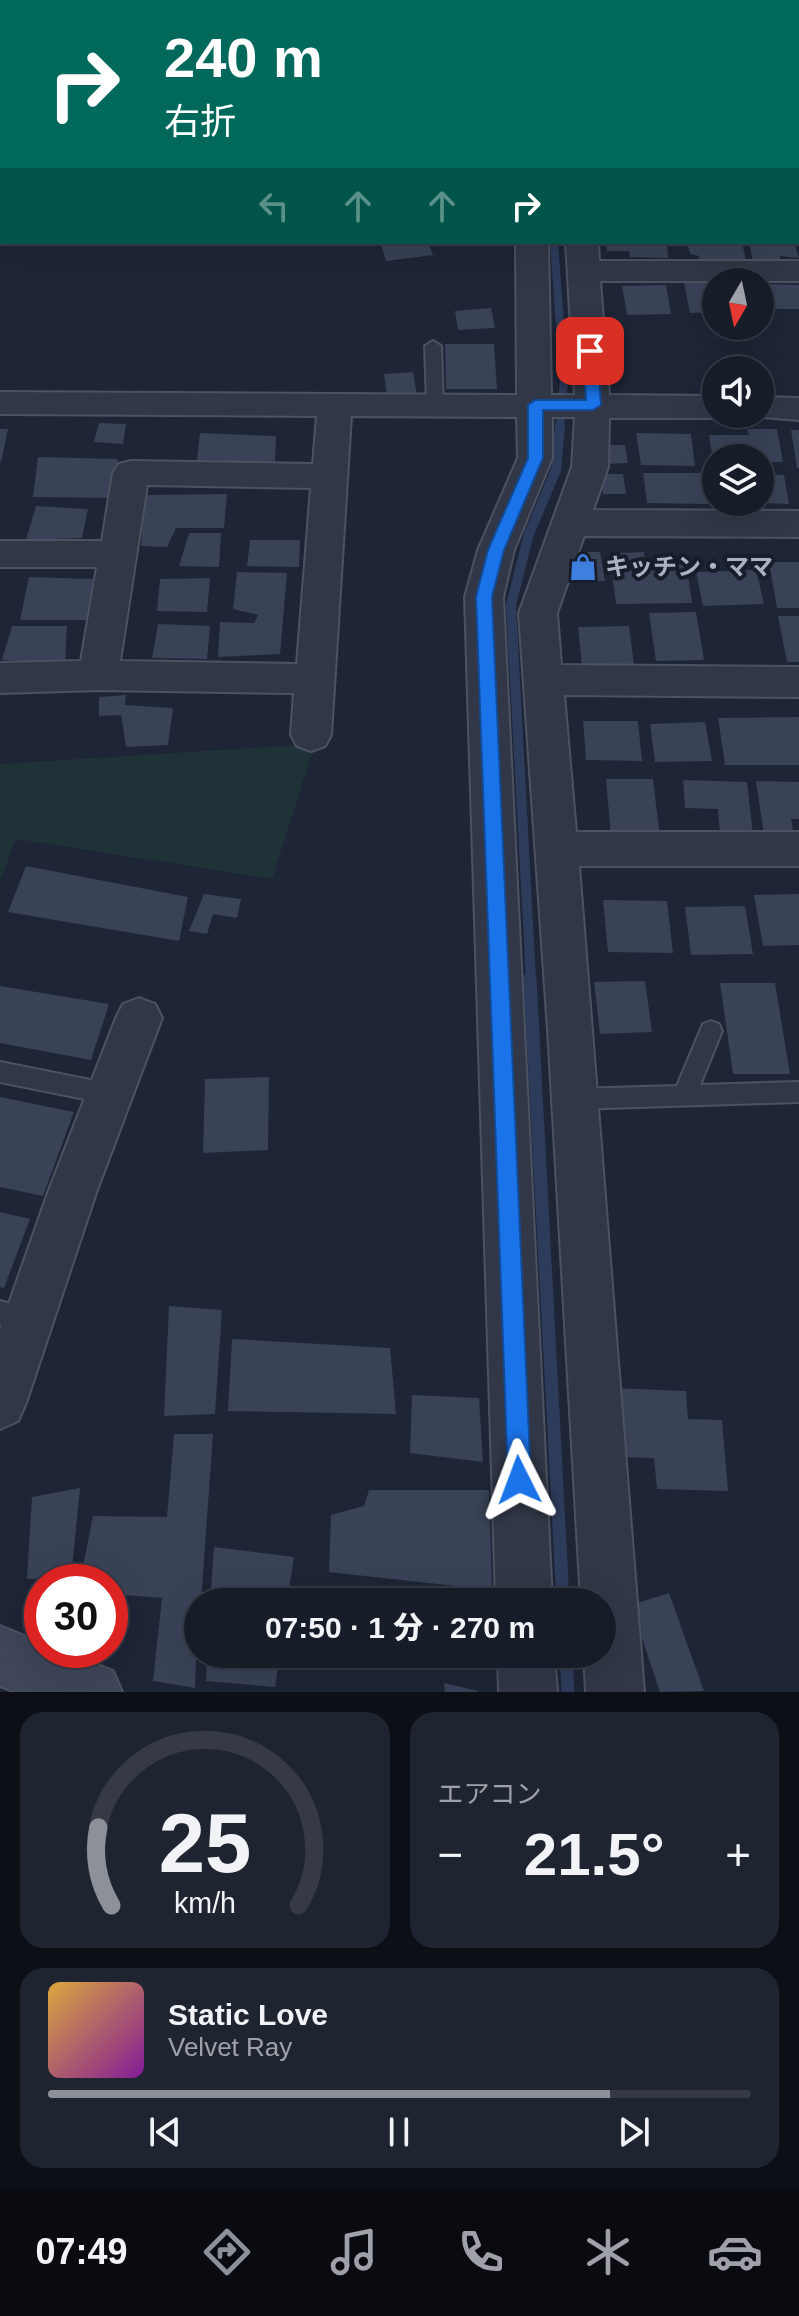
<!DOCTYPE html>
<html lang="ja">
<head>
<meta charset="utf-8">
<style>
	body { margin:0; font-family:Arial,"Noto Sans JP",sans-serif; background:#1f2530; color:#f1f3f6; height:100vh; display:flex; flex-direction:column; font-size:30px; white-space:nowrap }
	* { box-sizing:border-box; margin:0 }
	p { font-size:26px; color:#9ea1a8 }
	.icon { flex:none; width:44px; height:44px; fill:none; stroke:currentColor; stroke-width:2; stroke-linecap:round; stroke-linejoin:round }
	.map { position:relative; height:1692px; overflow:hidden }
	.panel { display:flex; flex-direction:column; gap:20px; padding:20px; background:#0c0f16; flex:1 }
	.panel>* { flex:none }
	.top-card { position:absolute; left:0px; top:0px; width:800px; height:244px; box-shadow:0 8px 32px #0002,0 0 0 2px #353a45; background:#00695c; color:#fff; overflow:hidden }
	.needle { width:52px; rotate:189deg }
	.tools { position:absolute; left:702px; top:268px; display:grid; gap:16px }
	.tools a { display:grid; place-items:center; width:72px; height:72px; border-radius:50%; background:#161c28; box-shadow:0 8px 32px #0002,0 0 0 2px #353a45; font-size:40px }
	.speed { position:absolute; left:24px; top:1564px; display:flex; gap:16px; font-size:40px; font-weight:700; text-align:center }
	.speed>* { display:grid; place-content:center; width:104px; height:104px; border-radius:50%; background:#161c28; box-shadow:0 8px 32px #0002,0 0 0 2px #353a45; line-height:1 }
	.speed .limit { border:12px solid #d22; background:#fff; color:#111 }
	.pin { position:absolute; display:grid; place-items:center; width:68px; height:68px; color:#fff; margin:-34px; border-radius:16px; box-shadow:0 4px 12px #0006 }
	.me { position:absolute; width:88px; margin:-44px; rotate:357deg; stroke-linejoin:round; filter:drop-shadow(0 0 6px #0008) }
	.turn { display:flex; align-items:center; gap:28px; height:168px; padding:0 32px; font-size:36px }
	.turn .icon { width:104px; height:104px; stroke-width:2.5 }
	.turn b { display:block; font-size:56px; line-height:68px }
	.lanes { display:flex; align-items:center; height:76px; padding:0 32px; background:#0003; justify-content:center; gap:40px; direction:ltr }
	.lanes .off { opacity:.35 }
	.big { font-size:60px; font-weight:800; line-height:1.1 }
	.panel .card { flex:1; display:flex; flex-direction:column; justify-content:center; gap:12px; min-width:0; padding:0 28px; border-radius:24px; background:#1f2530 }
	.panel .dial { align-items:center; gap:0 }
	.dial svg { height:208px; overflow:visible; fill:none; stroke:#353a45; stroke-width:7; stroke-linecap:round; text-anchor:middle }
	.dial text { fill:#f1f3f6; stroke:none }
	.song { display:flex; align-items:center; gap:24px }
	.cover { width:96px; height:96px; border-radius:12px; background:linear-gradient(135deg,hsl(40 70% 55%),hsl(290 70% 35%)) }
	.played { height:8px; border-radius:4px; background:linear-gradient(90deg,#8c9099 80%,#353a45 80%) }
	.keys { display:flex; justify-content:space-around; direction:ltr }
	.heat { display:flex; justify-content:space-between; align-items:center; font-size:44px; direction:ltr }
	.panel .tiles { flex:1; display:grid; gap:20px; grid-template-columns:1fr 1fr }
	.card:last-child { grid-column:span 2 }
	.trip { position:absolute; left:184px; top:1588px; width:432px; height:80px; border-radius:40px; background:#161c28; box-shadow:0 8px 32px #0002,0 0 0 2px #353a45; font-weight:800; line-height:80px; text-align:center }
	.menu { display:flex; height:128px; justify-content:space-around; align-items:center; background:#090b10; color:#9ea1a8 }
	.menu .icon { width:56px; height:56px }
	.menu .selected { color:#8c9099 }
	.menu b { font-size:36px; color:#f1f3f6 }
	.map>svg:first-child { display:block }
	.green { fill:#1f3237 }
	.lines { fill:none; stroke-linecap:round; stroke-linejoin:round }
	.stream-far2 { stroke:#2e3c5c; stroke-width:8 }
	.stream-far1 { stroke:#2e3c5c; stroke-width:10 }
	.stream { stroke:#2e3c5c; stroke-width:13 }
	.building { fill:#394257 }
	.lane-casing { stroke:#4c5262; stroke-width:4 }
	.street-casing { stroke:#4c5262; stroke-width:4 }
	.secondary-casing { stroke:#4c5262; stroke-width:4 }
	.lane { fill:#313747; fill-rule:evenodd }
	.street { fill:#313747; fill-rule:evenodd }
	.secondary { fill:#3f465a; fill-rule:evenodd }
	.route { fill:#1a73e8; stroke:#114b97; stroke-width:2 }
	.labels { text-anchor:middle; stroke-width:8; stroke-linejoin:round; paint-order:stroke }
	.poi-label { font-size:24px; font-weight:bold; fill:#aab1c4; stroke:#171d2b; text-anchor:start }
</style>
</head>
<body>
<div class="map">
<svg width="799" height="1692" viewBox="0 0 799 1692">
	<rect width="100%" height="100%" fill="#1d2536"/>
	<path class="green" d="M 315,744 L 272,879 L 16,839 L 0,881 L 0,764 Z"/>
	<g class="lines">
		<path class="stream-far2" d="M 554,242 L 564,380 L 560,428"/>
		<path class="stream-far1" d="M 531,980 L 511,605 L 529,534 L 556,470 L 560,426"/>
		<path class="stream" d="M 530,978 L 563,1602
			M 566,1654 L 568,1692"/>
	</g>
	<path class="building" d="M 402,242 L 428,242 L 433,255 L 386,261 L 381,245 Z
		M 606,242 L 667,242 L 668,258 L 630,257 L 629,251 L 607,251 Z
		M 687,242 L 742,242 L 746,261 L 699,260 L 699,256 L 690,254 Z
		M 749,242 L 794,242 L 799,258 L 780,256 L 780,261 L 753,262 Z
		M 716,282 L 716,312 L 690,313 L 684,283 Z
		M 760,284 L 799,285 L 799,309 L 760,309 Z
		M 666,285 L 671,314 L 627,315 L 622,286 Z
		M 491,308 L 495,328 L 458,330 L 455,311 Z
		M 445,344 L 494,344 L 497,389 L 446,389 Z
		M 413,372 L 417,396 L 387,398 L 384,374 Z
		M 99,423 L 126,424 L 123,444 L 94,442 Z
		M 0,429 L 8,429 L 1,462 L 0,462 Z
		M 747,429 L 777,429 L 783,462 L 760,462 L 760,458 L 716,458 L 713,461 L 709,435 L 749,435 Z
		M 791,430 L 799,430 L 799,468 L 797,468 Z
		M 200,433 L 276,436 L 275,463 L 197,460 Z
		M 636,433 L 691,434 L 695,466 L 641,465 Z
		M 603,445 L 625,445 L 628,463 L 605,464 Z
		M 38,457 L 118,459 L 113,498 L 33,497 Z
		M 643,473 L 704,473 L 708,504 L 647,503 Z
		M 600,474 L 623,474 L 626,494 L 603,494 Z
		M 760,474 L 784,475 L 789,504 L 760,503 Z
		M 227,494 L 224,528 L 176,528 L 167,547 L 141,546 L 145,495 Z
		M 36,506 L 88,509 L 82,538 L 26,540 Z
		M 189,533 L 221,533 L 219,567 L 179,566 Z
		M 250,540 L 300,540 L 299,567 L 247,566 Z
		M 572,552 L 600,552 L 605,581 L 564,582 Z
		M 644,552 L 645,563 L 686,562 L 692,603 L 616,604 L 611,565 L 622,565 L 620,553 Z
		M 769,562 L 799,562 L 799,608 L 777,608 Z
		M 756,570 L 764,604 L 703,606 L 696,572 Z
		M 237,572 L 287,573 L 280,654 L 218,657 L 220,622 L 254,623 L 258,615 L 233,609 Z
		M 29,577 L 93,579 L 86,620 L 20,620 Z
		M 210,578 L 207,612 L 157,611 L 160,579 Z
		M 696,612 L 704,660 L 656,661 L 649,613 Z
		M 778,616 L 799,616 L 799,662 L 787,662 Z
		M 158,624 L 210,626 L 207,659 L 152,658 Z
		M 12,626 L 67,626 L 65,663 L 2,660 Z
		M 629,626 L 634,665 L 582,665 L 578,627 Z
		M 126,695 L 125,705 L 173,708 L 168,745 L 126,747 L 121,715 L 99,716 L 99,697 Z
		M 799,717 L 799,765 L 725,765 L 718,718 Z
		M 583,721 L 638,721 L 642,761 L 586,760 Z
		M 705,722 L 712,761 L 655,762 L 650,724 Z
		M 606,779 L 653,779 L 660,838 L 611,837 Z
		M 683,780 L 747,782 L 753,835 L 720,834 L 718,809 L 685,808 Z
		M 756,781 L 799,782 L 799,819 L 791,819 L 794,835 L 764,835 Z
		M 26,866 L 188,897 L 179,941 L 8,912 Z
		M 204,894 L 241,899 L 237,918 L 213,914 L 207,934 L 189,931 Z
		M 799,894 L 799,945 L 763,946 L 754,895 Z
		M 603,900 L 667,901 L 673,953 L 608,952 Z
		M 745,906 L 753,954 L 691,955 L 685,907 Z
		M 645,981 L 652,1032 L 600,1034 L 594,982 Z
		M 720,983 L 775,983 L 790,1074 L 733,1074 Z
		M 0,986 L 109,1004 L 91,1060 L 0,1043 Z
		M 269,1077 L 268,1150 L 203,1153 L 205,1079 Z
		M 0,1097 L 74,1112 L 43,1196 L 0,1187 Z
		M 0,1212 L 30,1219 L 4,1288 L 0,1287 Z
		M 169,1306 L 222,1310 L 215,1414 L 164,1416 Z
		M 232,1339 L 390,1348 L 396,1414 L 228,1411 Z
		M 612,1388 L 686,1391 L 688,1419 L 722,1420 L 728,1491 L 657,1489 L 654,1458 L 616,1457 Z
		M 412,1395 L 479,1398 L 483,1462 L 410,1453 Z
		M 174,1434 L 213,1434 L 201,1602 L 198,1602 L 195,1688 L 153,1681 L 162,1598 L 110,1594 L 110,1582 L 80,1582 L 93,1516 L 167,1517 Z
		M 80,1488 L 71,1578 L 27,1579 L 32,1497 Z
		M 369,1490 L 489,1490 L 492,1590 L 329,1572 L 331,1515 L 364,1506 Z
		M 214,1547 L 294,1557 L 287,1602 L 210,1602 Z
		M 669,1593 L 704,1691 L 660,1692 L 631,1605 Z
		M 207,1654 L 280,1654 L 275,1687 L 206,1681 Z
		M 444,1683 L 478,1691 L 478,1692 L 445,1692 Z"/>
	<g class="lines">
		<g class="lane-casing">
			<path id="lane" d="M 433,341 L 441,346 L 443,404 L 435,409 L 427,404 L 425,346 Z
				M 711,1021 L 719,1024 L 722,1031 L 700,1085 L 799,1082 L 799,1102 L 576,1109 L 568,1106 L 565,1099 L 568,1092 L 576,1089 L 677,1086 L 703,1024 Z
				M 0,1062 L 110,1084 L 118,1087 L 121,1094 L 118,1101 L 110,1104 L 0,1082 Z
				M 0,1301 L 37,1311 L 40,1319 L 37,1327 L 28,1331 L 0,1325 Z"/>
		</g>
		<g class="street-casing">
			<path id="street" d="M 457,0 L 483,0 L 483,2 L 457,2 Z
				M 497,0 L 523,0 L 523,2 L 497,2 Z
				M 0,23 L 2,23 L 2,43 L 0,43 Z
				M 0,70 L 2,70 L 2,86 L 0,86 Z
				M 798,110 L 799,111 L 799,132 L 798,131 Z
				M 798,175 L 799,175 L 799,193 L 798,193 Z
				M 516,242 L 548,242 L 551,395 L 575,395 L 566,242 L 598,242 L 599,261 L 799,261 L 799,281 L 600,281 L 609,395 L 716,396 L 716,414 L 729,414 L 716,418 L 609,418 L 608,467 L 593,510 L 799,511 L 799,537 L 584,536 L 557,613 L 561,665 L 799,667 L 799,697 L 564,695 L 576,832 L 799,832 L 799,866 L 579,866 L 644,1692 L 586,1692 L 584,1654 L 602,1654 L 602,1602 L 581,1602 L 548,1030 L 519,613 L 572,467 L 575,417 L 552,417 L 552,458 L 514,550 L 503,597 L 552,1602 L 496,1602 L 465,597 L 478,550 L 518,458 L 517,417 L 351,416 L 331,735 L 325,746 L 311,751 L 297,746 L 291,735 L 294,693 L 98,690 L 0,693 L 0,663 L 81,661 L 97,567 L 0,567 L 0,541 L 102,541 L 113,473 L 119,464 L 131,461 L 313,464 L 317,416 L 0,414 L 0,392 L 517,395 ZM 147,485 L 311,488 L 297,664 L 120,661 Z
				M 760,397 L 799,398 L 799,420 L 748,416 L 760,414 Z
				M 139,998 L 155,1004 L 162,1018 L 97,1190 L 26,1403 L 18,1421 L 0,1429 L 0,1329 L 49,1190 L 116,1018 L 123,1004 Z
				M 498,1654 L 554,1654 L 557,1692 L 499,1692 Z"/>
		</g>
		<g class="secondary-casing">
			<path id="secondary" d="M 0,1626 L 42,1643 L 42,1650 L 61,1650 L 113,1671 L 122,1692 L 16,1692 L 0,1686 Z"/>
		</g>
		<use href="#lane" class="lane"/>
		<use href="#street" class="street"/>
		<use href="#secondary" class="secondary"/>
	</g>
	<path class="route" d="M 590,347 L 597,351 L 601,405 L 593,410 L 543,410 L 543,458 L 504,550 L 492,597 L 531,1480 L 527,1488 L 519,1491 L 511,1488 L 508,1480 L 476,597 L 488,550 L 528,458 L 528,405 L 535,400 L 586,400 L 583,351 Z"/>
	<defs>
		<g id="shop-bare" transform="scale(2.16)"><path d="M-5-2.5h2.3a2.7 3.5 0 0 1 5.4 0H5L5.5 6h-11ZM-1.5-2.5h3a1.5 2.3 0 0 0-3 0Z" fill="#3f7fe0" stroke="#171d2b" stroke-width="2.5" paint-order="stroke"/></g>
	</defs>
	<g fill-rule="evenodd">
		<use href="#shop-bare" x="583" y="567"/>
	</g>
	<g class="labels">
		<g class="poi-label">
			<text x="605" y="575">キッチン・ママ</text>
		</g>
	</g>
</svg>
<div class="tools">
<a><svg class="needle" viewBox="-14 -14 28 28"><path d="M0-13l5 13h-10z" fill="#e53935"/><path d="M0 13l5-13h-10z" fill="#9ea1a8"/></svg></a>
<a><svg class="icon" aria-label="sound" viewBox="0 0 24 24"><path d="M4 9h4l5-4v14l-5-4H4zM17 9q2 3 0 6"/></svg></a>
<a><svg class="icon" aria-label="layers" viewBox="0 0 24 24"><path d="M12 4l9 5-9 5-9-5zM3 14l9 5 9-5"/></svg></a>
</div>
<div class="speed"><div class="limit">30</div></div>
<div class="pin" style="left:590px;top:351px;background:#d93025"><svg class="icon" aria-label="arrive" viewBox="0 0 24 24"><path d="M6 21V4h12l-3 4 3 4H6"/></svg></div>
<svg class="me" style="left:519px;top:1480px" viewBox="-20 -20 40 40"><path d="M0-17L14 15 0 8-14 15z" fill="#1a73e8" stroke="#fff" stroke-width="4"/></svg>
<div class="trip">07:50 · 1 分 · 270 m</div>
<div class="top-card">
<div class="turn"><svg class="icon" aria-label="right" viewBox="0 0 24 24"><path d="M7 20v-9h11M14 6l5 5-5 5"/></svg><div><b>240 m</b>右折</div></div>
<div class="lanes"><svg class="icon off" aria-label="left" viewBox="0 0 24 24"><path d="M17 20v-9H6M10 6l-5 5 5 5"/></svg><svg class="icon off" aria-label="ahead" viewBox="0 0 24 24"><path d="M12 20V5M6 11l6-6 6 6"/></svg><svg class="icon off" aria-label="ahead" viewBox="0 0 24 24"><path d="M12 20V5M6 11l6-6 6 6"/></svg><svg class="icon" aria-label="right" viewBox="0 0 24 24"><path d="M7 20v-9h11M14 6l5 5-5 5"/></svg></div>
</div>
</div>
<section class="panel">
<div class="tiles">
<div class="card dial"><svg viewBox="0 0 100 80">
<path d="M14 69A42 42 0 1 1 86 69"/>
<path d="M14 69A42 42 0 0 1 9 39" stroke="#8c9099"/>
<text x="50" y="56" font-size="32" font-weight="700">25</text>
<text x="50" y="72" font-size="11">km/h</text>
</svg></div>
<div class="card"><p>エアコン</p>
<div class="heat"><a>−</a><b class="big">21.5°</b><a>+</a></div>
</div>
<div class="card">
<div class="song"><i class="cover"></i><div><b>Static Love</b><p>Velvet Ray</p></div></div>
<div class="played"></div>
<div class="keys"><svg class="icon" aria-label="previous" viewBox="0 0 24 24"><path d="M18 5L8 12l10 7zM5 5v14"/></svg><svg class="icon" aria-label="pause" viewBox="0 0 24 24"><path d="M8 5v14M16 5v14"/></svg><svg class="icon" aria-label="next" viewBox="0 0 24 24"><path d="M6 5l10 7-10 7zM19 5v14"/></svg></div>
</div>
</div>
</section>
<nav class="menu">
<b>07:49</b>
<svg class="icon selected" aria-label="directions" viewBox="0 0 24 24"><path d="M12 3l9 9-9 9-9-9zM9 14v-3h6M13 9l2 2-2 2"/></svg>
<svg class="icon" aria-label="music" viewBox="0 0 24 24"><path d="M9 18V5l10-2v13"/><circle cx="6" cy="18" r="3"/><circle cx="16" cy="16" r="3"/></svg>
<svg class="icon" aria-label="phone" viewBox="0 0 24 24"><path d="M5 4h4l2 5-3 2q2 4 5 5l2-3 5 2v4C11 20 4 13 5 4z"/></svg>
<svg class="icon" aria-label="climate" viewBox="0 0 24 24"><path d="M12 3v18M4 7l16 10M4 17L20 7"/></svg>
<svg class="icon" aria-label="car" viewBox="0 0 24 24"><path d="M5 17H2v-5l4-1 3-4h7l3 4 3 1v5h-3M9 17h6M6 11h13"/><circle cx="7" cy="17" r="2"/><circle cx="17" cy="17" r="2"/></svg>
</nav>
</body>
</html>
